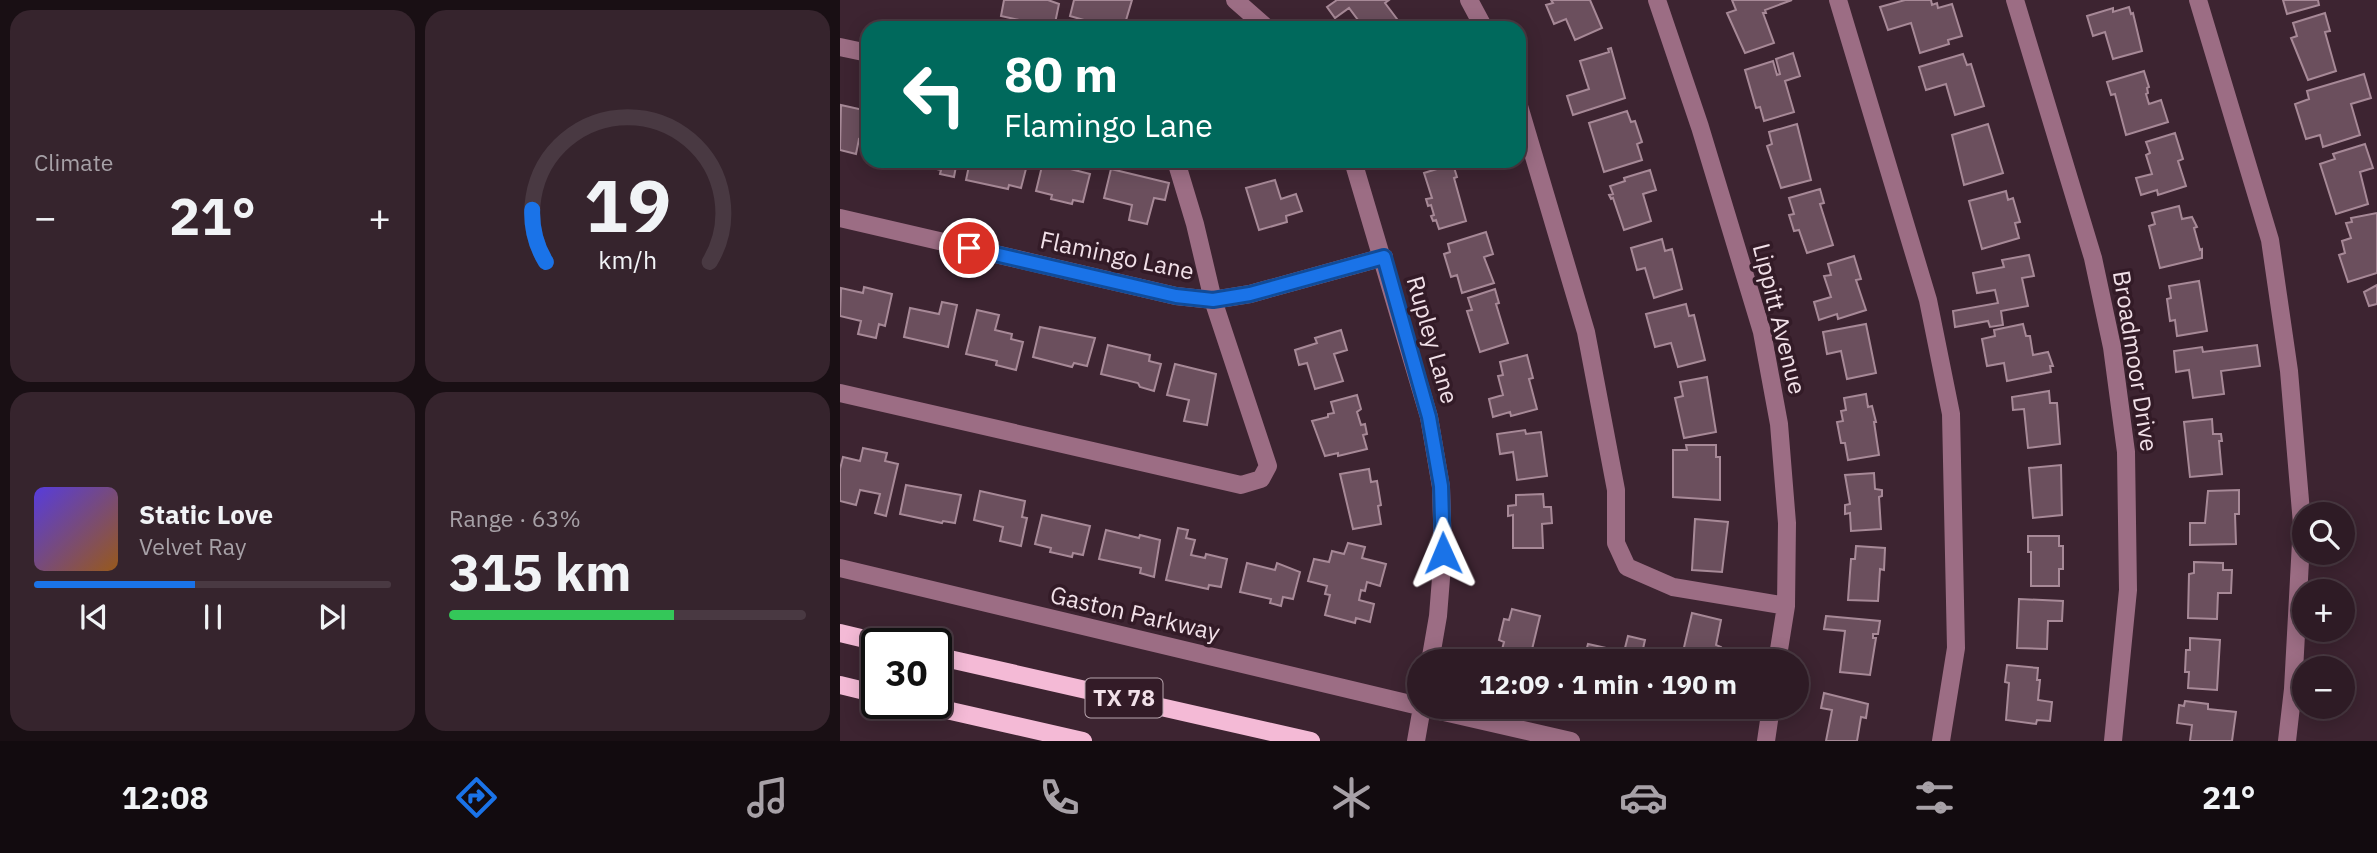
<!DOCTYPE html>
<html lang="en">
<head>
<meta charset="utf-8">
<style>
	body { margin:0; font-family:"IBM Plex Sans",sans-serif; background:#36242d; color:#f1f3f6; height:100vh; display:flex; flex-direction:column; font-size:26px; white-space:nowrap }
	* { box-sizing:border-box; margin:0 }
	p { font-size:23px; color:#a7a1a7 }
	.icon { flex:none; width:38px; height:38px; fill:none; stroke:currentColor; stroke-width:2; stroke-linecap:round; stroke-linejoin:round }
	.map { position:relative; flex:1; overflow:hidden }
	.panel { display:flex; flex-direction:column; gap:10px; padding:10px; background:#190f14; width:840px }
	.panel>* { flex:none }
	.hud { position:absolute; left:21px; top:21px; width:665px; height:147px; border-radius:21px; box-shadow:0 4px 18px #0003,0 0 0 2px #493942; background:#00695c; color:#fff; overflow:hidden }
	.fabs { position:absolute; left:1452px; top:502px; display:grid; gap:14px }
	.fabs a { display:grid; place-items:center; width:63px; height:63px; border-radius:50%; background:#2e1b25; box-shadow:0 4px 18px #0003,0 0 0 2px #493942; font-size:35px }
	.speed { position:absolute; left:21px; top:628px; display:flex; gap:14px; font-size:35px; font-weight:700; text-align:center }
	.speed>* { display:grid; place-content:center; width:91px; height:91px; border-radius:50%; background:#2e1b25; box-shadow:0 4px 18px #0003,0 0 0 2px #493942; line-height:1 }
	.speed .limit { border:4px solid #111; border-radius:10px; background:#fff; color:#111 }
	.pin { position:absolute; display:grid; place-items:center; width:60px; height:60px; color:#fff; margin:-30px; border:4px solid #fff; border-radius:50%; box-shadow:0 2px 7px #0007 }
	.me { position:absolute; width:77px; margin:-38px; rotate:359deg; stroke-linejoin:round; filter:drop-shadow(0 0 5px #0008) }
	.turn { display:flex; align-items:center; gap:24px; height:147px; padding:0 28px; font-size:32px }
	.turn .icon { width:91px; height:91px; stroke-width:2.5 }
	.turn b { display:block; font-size:49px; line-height:60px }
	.big { font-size:52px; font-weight:800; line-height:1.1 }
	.panel .card { flex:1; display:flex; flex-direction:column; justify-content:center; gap:10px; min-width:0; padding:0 24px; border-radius:21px; background:#36242d }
	.panel .dial { align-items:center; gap:0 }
	.dial svg { height:182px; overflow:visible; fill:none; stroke:#493942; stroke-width:7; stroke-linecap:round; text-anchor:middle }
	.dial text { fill:#f1f3f6; stroke:none }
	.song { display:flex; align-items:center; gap:21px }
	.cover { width:84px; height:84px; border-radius:10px; background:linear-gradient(135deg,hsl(250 70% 55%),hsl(30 70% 35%)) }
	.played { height:7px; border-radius:4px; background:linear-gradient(90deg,#1a73e8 45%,#493942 45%) }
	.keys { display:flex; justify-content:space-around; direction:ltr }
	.heat { display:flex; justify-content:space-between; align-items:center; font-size:38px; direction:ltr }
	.charge { height:10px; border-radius:5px; background:linear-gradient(90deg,#34c759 63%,#493942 0) }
	.panel .tiles { flex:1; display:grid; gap:10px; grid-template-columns:repeat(2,1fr) }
	.trip { position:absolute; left:567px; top:649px; width:402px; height:70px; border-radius:35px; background:#2e1b25; box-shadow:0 4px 18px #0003,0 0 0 2px #493942; font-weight:800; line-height:70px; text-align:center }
	.tab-bar { display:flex; height:112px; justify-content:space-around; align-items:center; background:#120b0f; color:#a7a1a7 }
	.tab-bar .icon { width:49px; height:49px }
	.tab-bar .on { color:#1a73e8 }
	.tab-bar b { font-size:32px; color:#f1f3f6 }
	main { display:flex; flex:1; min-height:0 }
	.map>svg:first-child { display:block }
	.building { fill:#6b4f5d; stroke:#a78997; stroke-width:2 }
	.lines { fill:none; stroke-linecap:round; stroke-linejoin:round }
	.minor { stroke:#9c6d84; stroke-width:18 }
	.major { stroke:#f4bad6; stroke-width:18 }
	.route-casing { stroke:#114b97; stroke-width:18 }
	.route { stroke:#1a73e8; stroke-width:12 }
	.labels { text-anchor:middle; stroke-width:7; stroke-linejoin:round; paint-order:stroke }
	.shield { fill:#331b27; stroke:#b8a5ae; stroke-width:2 }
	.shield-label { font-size:23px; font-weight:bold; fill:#f1e0e8 }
	.street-label { font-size:24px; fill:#f1e0e8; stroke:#331b27 }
</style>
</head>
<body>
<main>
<section class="panel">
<div class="tiles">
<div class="card"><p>Climate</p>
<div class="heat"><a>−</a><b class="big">21°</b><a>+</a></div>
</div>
<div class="card dial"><svg viewBox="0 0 100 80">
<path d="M14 69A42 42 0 1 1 86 69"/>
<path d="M14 69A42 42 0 0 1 8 46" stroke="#1a73e8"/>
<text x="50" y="56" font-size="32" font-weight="700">19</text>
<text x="50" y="72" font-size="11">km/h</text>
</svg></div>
<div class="card">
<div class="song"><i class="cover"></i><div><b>Static Love</b><p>Velvet Ray</p></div></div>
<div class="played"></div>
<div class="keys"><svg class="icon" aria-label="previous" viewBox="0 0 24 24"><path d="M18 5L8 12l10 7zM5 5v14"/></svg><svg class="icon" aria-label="pause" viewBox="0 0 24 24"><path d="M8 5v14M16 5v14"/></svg><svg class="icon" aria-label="next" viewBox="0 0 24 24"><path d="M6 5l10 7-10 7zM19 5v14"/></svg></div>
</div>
<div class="card"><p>Range · 63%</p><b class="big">315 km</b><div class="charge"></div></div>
</div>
</section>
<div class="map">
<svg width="1537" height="741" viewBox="0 0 1537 741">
	<rect width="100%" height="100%" fill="#3d2431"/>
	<path class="building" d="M 164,0 L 208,0 L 219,4 L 214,28 L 187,28 L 188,22 L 161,16 Z
		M 234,0 L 292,0 L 284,27 L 269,22 L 268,27 L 230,16 Z
		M 497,0 L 549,0 L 545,3 L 560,23 L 553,28 L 524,28 L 509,8 L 495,18 L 487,7 Z
		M 711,0 L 750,0 L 762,28 L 735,40 L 726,19 L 714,24 L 706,5 L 713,3 Z
		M 892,0 L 952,0 L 925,10 L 926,13 L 923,13 L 934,43 L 905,53 L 887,13 L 896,10 Z
		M 1065,0 L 1091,0 L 1092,5 L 1097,3 L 1098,8 L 1112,4 L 1122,36 L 1108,40 L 1109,44 L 1080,53 L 1071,23 L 1048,30 L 1040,7 Z
		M 1443,0 L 1478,0 L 1479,5 L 1447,14 Z
		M 1289,7 L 1291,14 L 1293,13 L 1302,51 L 1273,59 L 1265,32 L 1253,36 L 1247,16 L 1273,8 L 1273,12 Z
		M 1485,13 L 1490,31 L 1485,32 L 1496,71 L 1468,80 L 1451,38 L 1457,36 L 1453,23 Z
		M 771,48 L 785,98 L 733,115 L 727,96 L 749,89 L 740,61 L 769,52 L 768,49 Z
		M 953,53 L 960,76 L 945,81 L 954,112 L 924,121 L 920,107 L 916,108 L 905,70 L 933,61 L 937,75 L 940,74 L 936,59 Z
		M 1123,54 L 1127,65 L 1131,64 L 1144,106 L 1115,115 L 1106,84 L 1086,90 L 1079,67 Z
		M 1304,71 L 1309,87 L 1307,88 L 1308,93 L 1306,94 L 1309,104 L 1321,100 L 1328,122 L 1286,135 L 1275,94 L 1271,95 L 1267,82 Z
		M 1524,74 L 1531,98 L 1511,104 L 1520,135 L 1483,147 L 1480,135 L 1466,139 L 1455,104 L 1469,99 L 1467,91 Z
		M 1,105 L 28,111 L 28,141 L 19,139 L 16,154 L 0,150 Z
		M 787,111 L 791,122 L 795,121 L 802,142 L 797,144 L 802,160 L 764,172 L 749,123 Z
		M 957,124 L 971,180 L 941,188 L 927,146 L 932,144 L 929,132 Z
		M 1148,124 L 1163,173 L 1124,185 L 1112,135 Z
		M 1335,133 L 1343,159 L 1338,161 L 1346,186 L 1318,195 L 1317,190 L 1301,195 L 1296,178 L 1312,174 L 1306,155 L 1310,153 L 1306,142 Z
		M 1525,144 L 1533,168 L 1520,172 L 1528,204 L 1496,214 L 1480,164 L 1495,159 L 1493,154 Z
		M 62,161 L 117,161 L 114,177 L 100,174 L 101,170 Z
		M 130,161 L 188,161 L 181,188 L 169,185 L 168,189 L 126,180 Z
		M 203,162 L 250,174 L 243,202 L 233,200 L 232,204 L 211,199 L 212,195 L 196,191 Z
		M 613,164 L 617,177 L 614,178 L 626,221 L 599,229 L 596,220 L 593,221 L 591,216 L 594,215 L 591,205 L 588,206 L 586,199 L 592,198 L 584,173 Z
		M 271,169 L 329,183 L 325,200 L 314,198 L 307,224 L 289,220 L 292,205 L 264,198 Z
		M 810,170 L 816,190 L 803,194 L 811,221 L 784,230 L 773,198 L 771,199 L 769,195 L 773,194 L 770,186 L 785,181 L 784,178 Z
		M 435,180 L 441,199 L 456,194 L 462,211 L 446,216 L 447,222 L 419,230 L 406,188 Z
		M 980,189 L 984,203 L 980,204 L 993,245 L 967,253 L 959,230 L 954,231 L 949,215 L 954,214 L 949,198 Z
		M 1166,191 L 1168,200 L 1173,198 L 1180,222 L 1175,223 L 1179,238 L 1142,249 L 1129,201 Z
		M 1339,206 L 1342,219 L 1352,217 L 1357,227 L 1354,228 L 1360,250 L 1362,249 L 1362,258 L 1320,268 L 1309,226 L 1315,224 L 1312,213 Z
		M 1537,213 L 1537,273 L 1508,282 L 1499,255 L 1505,253 L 1502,241 L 1511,238 L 1506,223 L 1512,222 L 1511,218 Z
		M 646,232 L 653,254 L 644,257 L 654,283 L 622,293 L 617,275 L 611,277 L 604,254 L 610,252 L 608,244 Z
		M 822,239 L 825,251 L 832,249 L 842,289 L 814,298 L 805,268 L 797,270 L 791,248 Z
		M 1189,255 L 1194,276 L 1182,278 L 1188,306 L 1161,311 L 1163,325 L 1150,327 L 1148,321 L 1115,327 L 1113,311 L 1158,303 L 1155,290 L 1137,293 L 1133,273 L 1164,267 L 1162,260 Z
		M 1014,256 L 1021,279 L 1016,280 L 1026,310 L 998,319 L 997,314 L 979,320 L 974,302 L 991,297 L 984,276 L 991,275 L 988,264 Z
		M 1359,281 L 1367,331 L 1337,336 L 1335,320 L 1330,321 L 1327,299 L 1331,298 L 1329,286 Z
		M 1537,285 L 1537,304 L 1529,306 L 1524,292 Z
		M 24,287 L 52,294 L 45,326 L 39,324 L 36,338 L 18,334 L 21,321 L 0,316 L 1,288 L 23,293 Z
		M 655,289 L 659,303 L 656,304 L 668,343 L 640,352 L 627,311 L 632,310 L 628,298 Z
		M 102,302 L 117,305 L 108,347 L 64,337 L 70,308 L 99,314 Z
		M 846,304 L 849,316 L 854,315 L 865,360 L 838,367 L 831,343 L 815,347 L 806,314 Z
		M 137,310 L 159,315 L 155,330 L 172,334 L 171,339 L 183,342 L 176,370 L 156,365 L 157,361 L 126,354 Z
		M 1026,324 L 1036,373 L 1007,379 L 1001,351 L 987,354 L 983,332 Z
		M 1183,324 L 1186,336 L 1190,336 L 1193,355 L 1208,352 L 1213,366 L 1210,366 L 1211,372 L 1167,381 L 1164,363 L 1147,366 L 1142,339 L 1155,336 L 1154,330 Z
		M 200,327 L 255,338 L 247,366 L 234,363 L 232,367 L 193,357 Z
		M 501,330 L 507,350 L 494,354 L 503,381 L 475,389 L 467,363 L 459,365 L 455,350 L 477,343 L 475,338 Z
		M 268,345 L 310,355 L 309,361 L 321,364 L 314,391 L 300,387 L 298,383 L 261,374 Z
		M 1417,345 L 1420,366 L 1381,371 L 1384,394 L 1353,398 L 1349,370 L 1336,372 L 1334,351 L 1362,347 L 1363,352 Z
		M 687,355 L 693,378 L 689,379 L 697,409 L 671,416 L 670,412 L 653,417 L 649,399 L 663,395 L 658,376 L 663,375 L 660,362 Z
		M 335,364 L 376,374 L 367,425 L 344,421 L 349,400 L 327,395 Z
		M 867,377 L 876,432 L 844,438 L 835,398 L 843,396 L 840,382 Z
		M 1209,391 L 1210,403 L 1217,403 L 1220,444 L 1188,448 L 1184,409 L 1173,410 L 1172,397 Z
		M 1026,394 L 1028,407 L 1032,406 L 1036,422 L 1034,422 L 1039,455 L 1008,460 L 1005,443 L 1001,443 L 997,422 L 1003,421 L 1001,411 L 1006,410 L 1004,398 Z
		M 517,395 L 521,409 L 517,412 L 521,425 L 525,424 L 527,434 L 523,435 L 527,449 L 498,456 L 498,453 L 485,456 L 472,421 L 488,417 L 488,414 L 494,413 L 491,402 Z
		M 1372,419 L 1373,434 L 1381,434 L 1382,441 L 1379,441 L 1382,474 L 1350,477 L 1344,422 Z
		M 685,430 L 686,434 L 701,432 L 707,476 L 677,480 L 673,452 L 660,454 L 657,434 Z
		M 846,445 L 876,445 L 876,457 L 880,457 L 880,500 L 833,497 L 833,450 L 847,450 Z
		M 23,448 L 47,453 L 45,461 L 58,464 L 46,516 L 35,513 L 40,494 L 20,490 L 16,505 L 0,501 L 0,469 L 3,457 L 20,461 Z
		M 1221,465 L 1222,515 L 1193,518 L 1189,468 Z
		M 529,469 L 531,482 L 537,481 L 541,505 L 538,506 L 541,524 L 513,529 L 500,474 Z
		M 1034,473 L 1035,489 L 1042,490 L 1042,496 L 1039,497 L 1041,529 L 1011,531 L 1010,513 L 1005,514 L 1005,505 L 1010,504 L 1005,475 Z
		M 66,485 L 121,495 L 115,523 L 103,521 L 102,523 L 60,514 Z
		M 1399,490 L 1399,514 L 1395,514 L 1396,544 L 1350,545 L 1350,523 L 1365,523 L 1368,491 Z
		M 140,491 L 185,501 L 182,517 L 187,518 L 181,546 L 160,541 L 163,527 L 134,520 Z
		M 703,494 L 704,507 L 711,507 L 712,523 L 702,524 L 703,548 L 673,548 L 673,515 L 668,516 L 668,506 L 676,505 L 676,495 Z
		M 202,515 L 250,526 L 243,555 L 233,553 L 232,557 L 210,552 L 211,548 L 195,544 Z
		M 855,519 L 888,522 L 882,572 L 852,570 Z
		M 338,528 L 348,530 L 346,538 L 355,540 L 351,555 L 365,558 L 366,554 L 387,559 L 381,587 L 369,585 L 368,589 L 326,580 Z
		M 266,530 L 299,538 L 300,535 L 320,540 L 314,577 L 300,573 L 301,568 L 259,559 Z
		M 1188,536 L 1219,536 L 1219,546 L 1223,546 L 1223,569 L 1219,569 L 1219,586 L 1191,586 L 1191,552 L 1188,552 Z
		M 508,543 L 525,547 L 522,558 L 546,564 L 540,586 L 527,582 L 525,591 L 521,590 L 519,600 L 534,604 L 530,622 L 516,618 L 515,623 L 485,615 L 490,595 L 485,594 L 487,586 L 468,581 L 474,559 L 489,562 L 492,551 L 504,554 Z
		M 1016,546 L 1045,548 L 1044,570 L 1040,569 L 1038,601 L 1008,600 L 1011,559 L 1015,559 Z
		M 1354,562 L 1383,563 L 1383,570 L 1392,570 L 1391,593 L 1378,593 L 1377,619 L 1348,618 L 1349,574 L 1354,573 Z
		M 407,563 L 435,570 L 437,563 L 460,572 L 453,599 L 443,597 L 441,606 L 430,603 L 431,599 L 400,592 Z
		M 1179,599 L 1223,601 L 1222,621 L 1208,621 L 1207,649 L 1177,648 Z
		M 672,609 L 700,616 L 689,662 L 660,657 L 664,642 L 659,640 L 664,619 L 669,620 Z
		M 852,613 L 881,620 L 876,645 L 881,647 L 878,662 L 828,662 L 830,653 L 842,656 Z
		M 986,616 L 1040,621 L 1038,634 L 1033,634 L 1033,638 L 1036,638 L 1030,675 L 1000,672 L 1005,631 L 984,629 Z
		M 788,636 L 805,640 L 800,662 L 743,662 L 748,644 L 784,652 Z
		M 1350,638 L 1380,640 L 1377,690 L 1348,688 L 1349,672 L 1345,672 L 1346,650 L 1350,650 Z
		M 1167,665 L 1198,668 L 1197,680 L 1200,680 L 1198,700 L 1212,702 L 1210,721 L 1197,720 L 1196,724 L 1166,720 L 1169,683 L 1165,682 Z
		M 984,693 L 1028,704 L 1026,718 L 1021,717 L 1017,741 L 986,741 L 992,710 L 981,708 Z
		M 1345,701 L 1368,704 L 1368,709 L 1396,712 L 1392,741 L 1350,741 L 1352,725 L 1337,723 L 1339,705 L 1344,706 Z"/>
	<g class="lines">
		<path class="minor" d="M 395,0 L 427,28
			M 629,0 L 644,28
			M 817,0 L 860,127 L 922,332 L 939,424 L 947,523 L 946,606 L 937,662
			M 998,0 L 1088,300 L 1111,414 L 1116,648 L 1101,741
			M 1175,0 L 1253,258 L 1272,347 L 1286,452 L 1288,590 L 1273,741
			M 1358,0 L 1430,240 L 1449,371 L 1462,524 L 1453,689 L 1447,741
			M 0,47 L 28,53
			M 679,106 L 746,332 L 776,490 L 776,543 L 787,567 L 833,587 L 946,606
			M 513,161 L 589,417 L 601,487 L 603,553 L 598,616 L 590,662
			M 0,218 L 336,296 L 373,300 L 410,294 L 544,257
			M 0,393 L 401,485 L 421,479 L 428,466 L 373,300 L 355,224 L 336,161
			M 0,568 L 579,706
			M 582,707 L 731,741
			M 576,741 L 582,707
			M 926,741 L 931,707"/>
		<path class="major" d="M 0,633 L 46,644
			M 96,656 L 471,741
			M 0,685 L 37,694
			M 80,704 L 243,741"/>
	</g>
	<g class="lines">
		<g class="route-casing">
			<path id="route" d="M 129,248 L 336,296 L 373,300 L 410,294 L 544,257 L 589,417 L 601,486 L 603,553"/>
		</g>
		<use href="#route" class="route"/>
	</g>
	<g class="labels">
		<rect class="shield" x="245.5" y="678.5" width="77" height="39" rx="5"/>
		<g class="shield-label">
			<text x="284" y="706">TX 78</text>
		</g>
		<g class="street-label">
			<text transform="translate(277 256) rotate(12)" y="8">Flamingo Lane</text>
			<text transform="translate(939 319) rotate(76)" y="8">Lippitt Avenue</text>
			<text transform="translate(592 340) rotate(74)" y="8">Rupley Lane</text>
			<text transform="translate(1295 361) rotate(81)" y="8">Broadmoor Drive</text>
			<text transform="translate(295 614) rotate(13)" y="8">Gaston Parkway</text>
		</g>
	</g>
</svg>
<div class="fabs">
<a><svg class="icon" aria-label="search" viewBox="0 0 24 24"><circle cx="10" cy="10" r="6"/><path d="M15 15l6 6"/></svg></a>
<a>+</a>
<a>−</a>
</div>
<div class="speed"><div class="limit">30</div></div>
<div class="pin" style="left:129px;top:248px;background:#d93025"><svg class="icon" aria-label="arrive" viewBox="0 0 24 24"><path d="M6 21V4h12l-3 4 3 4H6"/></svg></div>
<svg class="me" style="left:603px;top:553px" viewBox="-20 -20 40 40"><path d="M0-17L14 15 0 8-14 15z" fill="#1a73e8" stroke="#fff" stroke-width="4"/></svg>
<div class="trip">12:09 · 1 min · 190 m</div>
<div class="hud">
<div class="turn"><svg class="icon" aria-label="left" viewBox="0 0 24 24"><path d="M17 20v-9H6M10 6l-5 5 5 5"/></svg><div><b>80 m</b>Flamingo Lane</div></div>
</div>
</div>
</main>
<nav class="tab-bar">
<b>12:08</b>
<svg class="icon on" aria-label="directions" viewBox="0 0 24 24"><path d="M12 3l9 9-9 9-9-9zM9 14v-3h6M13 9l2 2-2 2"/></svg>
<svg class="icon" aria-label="music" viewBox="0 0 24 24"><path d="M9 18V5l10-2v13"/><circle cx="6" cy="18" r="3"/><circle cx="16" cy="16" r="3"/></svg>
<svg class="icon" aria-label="phone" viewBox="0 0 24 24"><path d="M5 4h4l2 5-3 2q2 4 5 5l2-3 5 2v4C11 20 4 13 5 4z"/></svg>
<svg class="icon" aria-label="climate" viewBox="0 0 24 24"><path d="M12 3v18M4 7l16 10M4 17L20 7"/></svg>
<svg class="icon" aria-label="car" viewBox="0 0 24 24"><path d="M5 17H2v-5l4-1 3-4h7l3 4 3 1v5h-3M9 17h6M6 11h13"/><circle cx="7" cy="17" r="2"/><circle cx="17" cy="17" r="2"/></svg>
<svg class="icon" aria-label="filters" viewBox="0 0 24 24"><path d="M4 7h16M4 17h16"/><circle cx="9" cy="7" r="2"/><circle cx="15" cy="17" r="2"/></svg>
<b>21°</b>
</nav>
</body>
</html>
